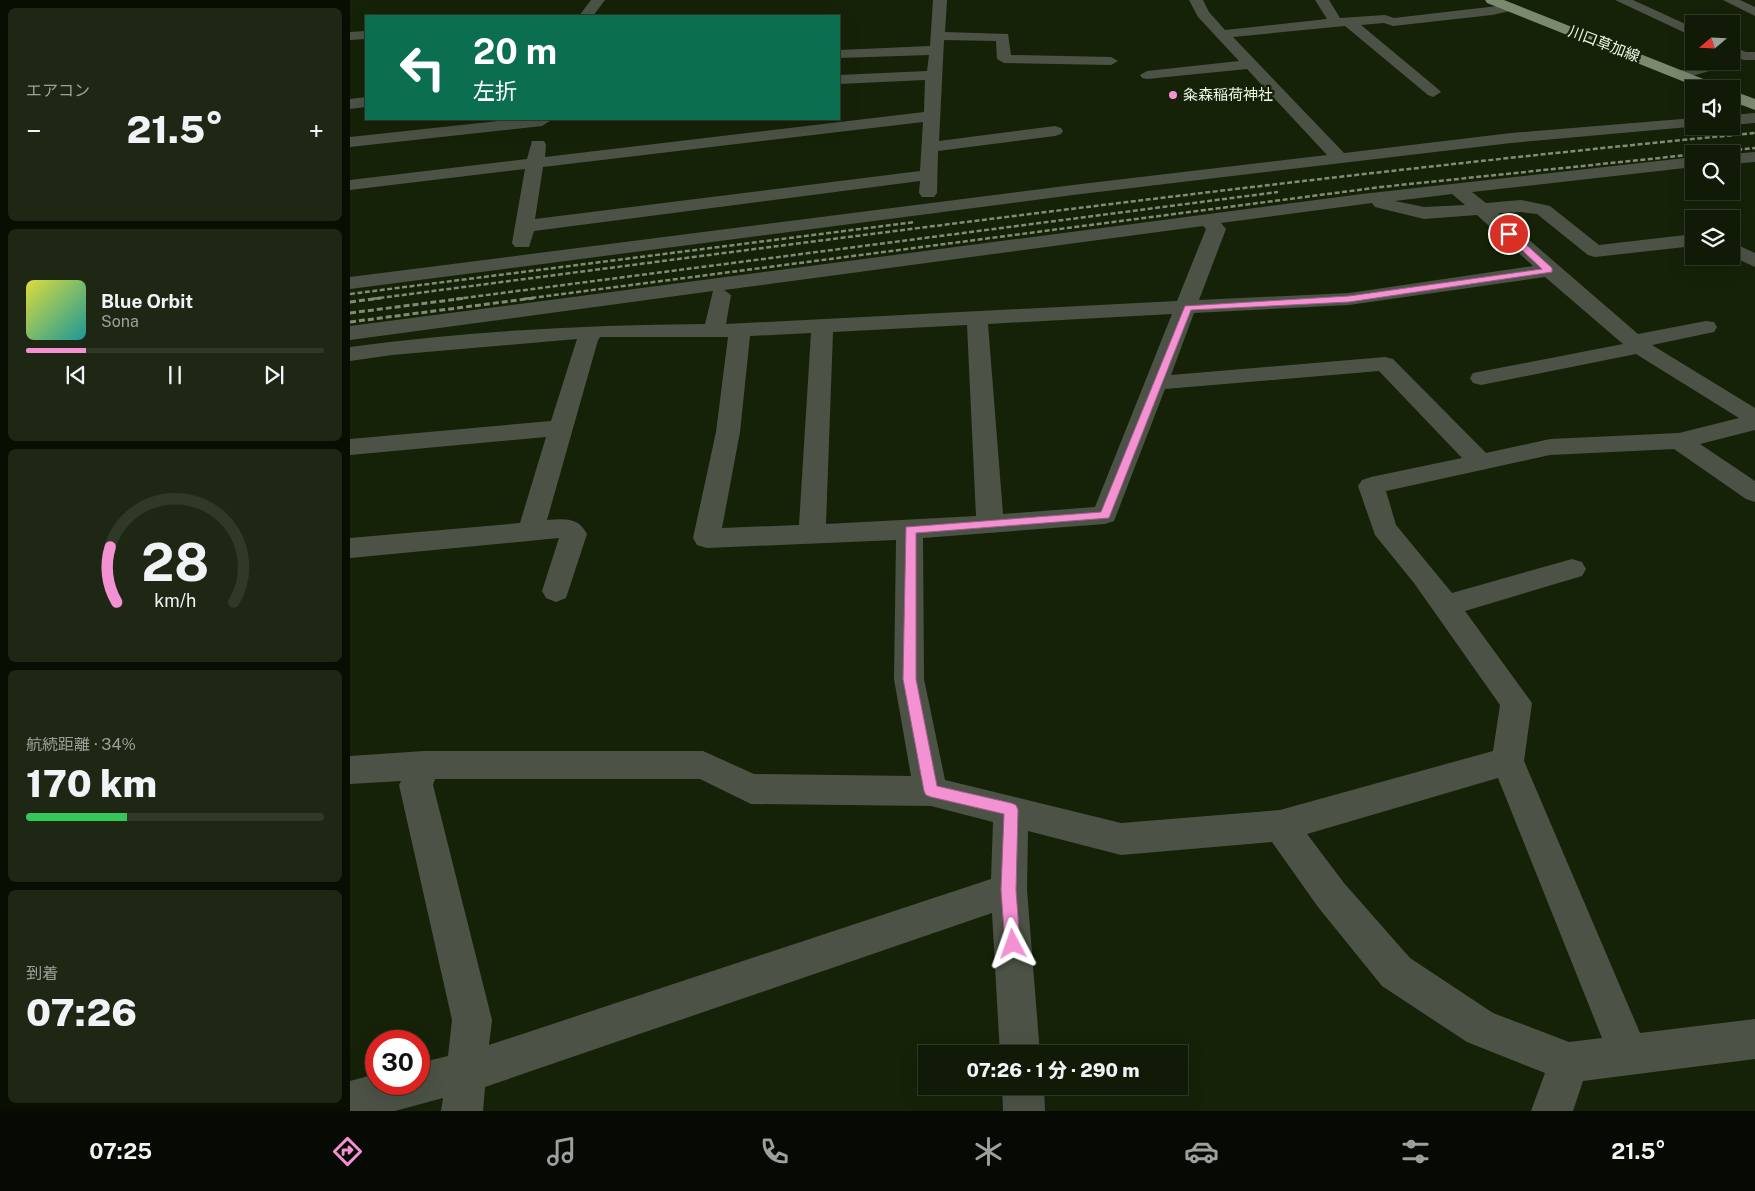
<!DOCTYPE html>
<html lang="ja">
<head>
<meta charset="utf-8">
<style>
	body { margin:0; font-family:"Public Sans","Noto Sans JP",sans-serif; background:#1e2714; color:#f1f3f6; height:100vh; display:flex; flex-direction:column; font-size:19px; white-space:nowrap }
	* { box-sizing:border-box; margin:0 }
	p { font-size:16px; color:#9ca19b }
	.icon { flex:none; width:28px; height:28px; fill:none; stroke:currentColor; stroke-width:2; stroke-linecap:round; stroke-linejoin:round }
	.map { position:relative; flex:1; overflow:hidden }
	.details { display:flex; flex-direction:column; gap:8px; padding:8px; background:#090e03; width:350px }
	.details>* { flex:none }
	.hud { position:absolute; left:15px; top:15px; width:475px; height:105px; border-radius:0px; box-shadow:0 5px 20px #0002,0 0 0 1px #303828; background:#0b6e4f; color:#fff; overflow:hidden }
	.needle { width:32px; rotate:251deg }
	.buttons { position:absolute; left:1335px; top:15px; display:grid; gap:10px }
	.buttons a { display:grid; place-items:center; width:55px; height:55px; border-radius:0px; background:#101a06; box-shadow:0 5px 20px #0002,0 0 0 1px #303828; font-size:25px }
	.speed { position:absolute; left:15px; top:1030px; display:flex; gap:10px; font-size:25px; font-weight:700; text-align:center }
	.speed>* { display:grid; place-content:center; width:65px; height:65px; border-radius:50%; background:#101a06; box-shadow:0 5px 20px #0002,0 0 0 1px #303828; line-height:1 }
	.speed .limit { border:8px solid #d22; background:#fff; color:#111 }
	.pin { position:absolute; display:grid; place-items:center; width:42px; height:42px; color:#fff; margin:-21px; border:2px solid #fff; border-radius:50%; box-shadow:0 1px 5px #0007 }
	.me { position:absolute; width:55px; margin:-28px; rotate:356deg; stroke-linejoin:round; filter:drop-shadow(0 0 4px #0008) }
	.turn { display:flex; align-items:center; gap:18px; height:105px; padding:0 25px; font-size:22px }
	.turn .icon { width:65px; height:65px; stroke-width:2.5 }
	.turn b { display:block; font-size:35px; line-height:42px }
	.big { font-size:38px; font-weight:800; line-height:1.1 }
	.details .tile { flex:1; display:flex; flex-direction:column; justify-content:center; gap:8px; min-width:0; padding:0 18px; border-radius:8px; background:#1e2714 }
	.details .dial { align-items:center; gap:0 }
	.dial svg { height:130px; overflow:visible; fill:none; stroke:#303828; stroke-width:7; stroke-linecap:round; text-anchor:middle }
	.dial text { fill:#f1f3f6; stroke:none }
	.song { display:flex; align-items:center; gap:15px }
	.cover { width:60px; height:60px; border-radius:8px; background:linear-gradient(135deg,hsl(60 70% 55%),hsl(180 70% 35%)) }
	.played { height:5px; border-radius:2px; background:linear-gradient(90deg,#f491d3 20%,#303828 20%) }
	.keys { display:flex; justify-content:space-around; direction:ltr }
	.heat { display:flex; justify-content:space-between; align-items:center; font-size:28px; direction:ltr }
	.charge { height:8px; border-radius:4px; background:linear-gradient(90deg,#34c759 34%,#303828 0) }
	.trip { position:absolute; left:568px; top:1045px; width:270px; height:50px; border-radius:0px; background:#101a06; box-shadow:0 5px 20px #0002,0 0 0 1px #303828; font-weight:800; line-height:50px; text-align:center }
	.tab-bar { display:flex; height:80px; justify-content:space-around; align-items:center; background:#060a02; color:#9ca19b }
	.tab-bar .icon { width:35px; height:35px }
	.tab-bar .current { color:#f491d3 }
	.tab-bar b { font-size:22px; color:#f1f3f6 }
	main { display:flex; flex:1; min-height:0 }
	.map>svg:first-child { display:block }
	.lines { fill:none; stroke-linecap:round; stroke-linejoin:round }
	.minor { fill:#4c5346; fill-rule:evenodd }
	.major { fill:#7b896f; fill-rule:evenodd }
	.rail-far1 { stroke:#818c77; stroke-width:2.5; stroke-dasharray:5 2.5; stroke-linecap:butt }
	.rail { stroke:#818c77; stroke-width:3; stroke-dasharray:6 3; stroke-linecap:butt }
	.route { fill:#f491d3; stroke:#9f5e89 }
	.poi-dot { fill:#f491d3; stroke:#152208; stroke-width:2 }
	.labels { text-anchor:middle; stroke-width:5; stroke-linejoin:round; paint-order:stroke }
	.far-street-label { font-size:15px; fill:#eef7e7; stroke:#152208 }
	.far-poi-label { font-size:15px; fill:#eef7e7; stroke:#152208; text-anchor:start }
</style>
</head>
<body>
<main>
<section class="details">
<div class="tile"><p>エアコン</p>
<div class="heat"><a>−</a><b class="big">21.5°</b><a>+</a></div>
</div>
<div class="tile">
<div class="song"><i class="cover"></i><div><b>Blue Orbit</b><p>Sona</p></div></div>
<div class="played"></div>
<div class="keys"><svg class="icon" aria-label="previous" viewBox="0 0 24 24"><path d="M18 5L8 12l10 7zM5 5v14"/></svg><svg class="icon" aria-label="pause" viewBox="0 0 24 24"><path d="M8 5v14M16 5v14"/></svg><svg class="icon" aria-label="next" viewBox="0 0 24 24"><path d="M6 5l10 7-10 7zM19 5v14"/></svg></div>
</div>
<div class="tile dial"><svg viewBox="0 0 100 80">
<path d="M14 69A42 42 0 1 1 86 69"/>
<path d="M14 69A42 42 0 0 1 10 35" stroke="#f491d3"/>
<text x="50" y="56" font-size="32" font-weight="700">28</text>
<text x="50" y="72" font-size="11">km/h</text>
</svg></div>
<div class="tile"><p>航続距離 · 34%</p><b class="big">170 km</b><div class="charge"></div></div>
<div class="tile"><p>到着</p><b class="big">07:26</b></div>
</section>
<div class="map">
<svg width="1405" height="1111" viewBox="0 0 1405 1111">
	<rect width="100%" height="100%" fill="#152208"/>
	<g class="lines">
		<path class="minor" d="M 241,0 L 255,0 L 243,16 L 229,16 Z
			M 583,0 L 597,0 L 595,32 L 658,34 L 661,55 L 761,57 L 768,61 L 761,65 L 654,63 L 647,59 L 646,41 L 594,40 L 589,141 L 705,126 L 711,128 L 713,131 L 711,134 L 705,136 L 588,151 L 587,193 L 584,197 L 572,197 L 569,193 L 570,181 L 184,231 L 179,247 L 165,247 L 162,243 L 175,169 L 0,190 L 0,180 L 177,159 L 182,141 L 194,141 L 196,145 L 195,157 L 574,112 L 575,80 L 489,84 L 489,75 L 577,71 L 579,55 L 489,58 L 489,50 L 580,46 ZM 573,122 L 570,171 L 185,219 L 193,167 Z
			M 839,0 L 853,0 L 859,12 L 875,30 L 977,19 L 965,0 L 979,0 L 990,18 L 1035,15 L 1044,18 L 1165,4 L 1167,7 L 1165,10 L 1142,15 L 1043,26 L 1034,23 L 1011,25 L 1088,89 L 1091,92 L 1083,97 L 1078,95 L 995,26 L 883,37 L 994,153 L 1161,133 L 1344,118 L 1344,126 L 1350,126 L 1161,143 L 723,195 L 0,289 L 0,277 L 723,185 L 977,155 L 897,69 L 797,79 L 792,78 L 790,75 L 797,71 L 889,61 L 848,17 Z
			M 1265,0 L 1283,0 L 1344,28 L 1344,37 Z
			M 1373,0 L 1390,0 L 1405,7 L 1405,16 Z
			M 16,31 L 16,39 L 0,40 L 0,32 Z
			M 1381,46 L 1396,52 L 1405,52 L 1405,60 L 1394,60 L 1381,56 Z
			M 1381,57 L 1385,61 L 1383,64 L 1332,79 L 1325,75 L 1327,72 L 1362,61 L 1381,61 Z
			M 16,97 L 16,107 L 0,109 L 0,99 Z
			M 1405,113 L 1405,123 L 1381,125 L 1381,115 Z
			M 168,119 L 199,119 L 200,121 L 192,126 L 0,147 L 0,137 Z
			M 1405,152 L 1405,162 L 1381,164 L 1381,154 Z
			M 1344,157 L 1344,167 L 1122,192 L 1136,203 L 1171,200 L 1200,206 L 1249,245 L 1344,234 L 1344,246 L 1245,257 L 1238,255 L 1187,214 L 1171,212 L 1148,213 L 1288,334 L 1356,321 L 1364,322 L 1367,327 L 1364,332 L 1302,345 L 1405,408 L 1405,430 L 1350,444 L 1405,481 L 1405,502 L 1396,499 L 1324,449 L 1200,455 L 1036,491 L 1046,525 L 1102,593 L 1222,559 L 1232,562 L 1236,569 L 1232,576 L 1115,611 L 1182,703 L 1174,761 L 1290,1033 L 1405,1019 L 1405,1059 L 1233,1081 L 1223,1111 L 1181,1111 L 1195,1073 L 1117,1042 L 1032,986 L 968,907 L 922,842 L 771,855 L 678,831 L 677,890 L 690,1054 L 650,1054 L 642,913 L 135,1087 L 133,1111 L 91,1111 L 93,1098 L 45,1111 L 0,1111 L 0,1081 L 26,1074 L 26,1084 L 69,1084 L 69,1063 L 98,1056 L 102,1020 L 49,785 L 51,781 L 0,784 L 0,756 L 74,751 L 353,751 L 404,774 L 561,776 L 544,679 L 546,540 L 357,548 L 347,545 L 343,538 L 366,432 L 378,337 L 250,337 L 248,340 L 197,520 C 215,519 228,517 237,534 L 216,598 L 206,602 L 196,598 L 192,591 L 209,538 L 0,558 L 0,538 L 170,523 L 196,437 L 0,455 L 0,439 L 201,421 L 227,339 L 42,355 L 0,361 L 0,347 C 117,331 236,325 355,324 L 363,291 L 0,340 L 0,326 L 1012,194 ZM 1102,194 L 1115,205 L 1074,207 L 1045,201 ZM 1022,203 L 1025,207 L 1074,219 L 1127,215 L 1183,266 L 999,293 L 849,300 L 876,229 L 871,223 ZM 853,226 L 856,229 L 827,301 L 376,324 L 381,295 L 374,290 ZM 1195,277 L 1273,344 L 1123,373 L 1120,378 L 1123,383 L 1131,385 L 1286,354 L 1389,418 L 1329,433 L 1200,439 L 1136,453 L 1043,359 L 1035,357 L 821,375 L 844,313 L 999,305 ZM 822,314 L 745,507 L 653,514 L 638,324 ZM 617,325 L 626,516 L 476,524 L 483,332 ZM 461,333 L 449,525 L 372,528 L 390,432 L 400,336 ZM 1029,371 L 1112,458 L 1021,477 L 1012,480 L 1008,486 L 1025,535 L 1064,583 L 1150,705 L 1143,751 L 930,810 L 771,823 L 595,780 L 574,679 L 573,538 L 755,524 L 764,521 L 815,389 ZM 1148,778 L 1252,1038 L 1219,1042 L 1143,1013 L 1060,958 L 994,883 L 957,834 ZM 85,779 L 350,779 L 401,804 L 581,806 L 643,822 L 641,879 L 139,1045 L 142,1020 L 83,785 Z
			M 1381,242 L 1405,253 L 1405,267 L 1381,256 Z
			M 652,1086 L 694,1086 L 695,1111 L 653,1111 Z"/>
		<path class="major" d="M 1135,0 L 1154,0 L 1371,86 L 1374,89 L 1352,89 L 1137,3 Z
			M 1381,90 L 1405,99 L 1405,110 L 1381,101 Z"/>
		<path class="rail-far1" d="M 0,294 L 565,222
			M 22,299 C 482,239 942,177 1405,133
			M 106,299 L 928,192
			M 174,299 L 1031,187 L 1405,148"/>
		<path class="rail" d="M 0,302 L 31,298
			M 0,313 L 116,298
			M 0,322 L 184,298"/>
	</g>
	<path class="route" d="M 1156,232 L 1162,232 L 1202,268 L 1202,272 L 999,302 L 841,310 L 759,518 L 566,533 L 566,679 L 587,786 L 661,803 L 666,805 L 668,810 L 666,890 L 670,944 L 668,950 L 663,952 L 657,950 L 655,944 L 651,890 L 654,814 L 581,797 L 576,795 L 574,791 L 553,679 L 556,527 L 751,512 L 835,306 L 999,296 L 1192,269 L 1156,235 Z"/>
	<circle class="poi-dot" cx="823" cy="95" r="5"/>
	<g class="labels">
		<g class="far-street-label">
			<text transform="translate(1254 44) rotate(21)" y="5">川口草加線</text>
		</g>
		<g class="far-poi-label">
			<text x="833" y="100">粂森稲荷神社</text>
		</g>
	</g>
</svg>
<div class="buttons">
<a><svg class="needle" viewBox="-14 -14 28 28"><path d="M0-13l5 13h-10z" fill="#e53935"/><path d="M0 13l5-13h-10z" fill="#9ca19b"/></svg></a>
<a><svg class="icon" aria-label="sound" viewBox="0 0 24 24"><path d="M4 9h4l5-4v14l-5-4H4zM17 9q2 3 0 6"/></svg></a>
<a><svg class="icon" aria-label="search" viewBox="0 0 24 24"><circle cx="10" cy="10" r="6"/><path d="M15 15l6 6"/></svg></a>
<a><svg class="icon" aria-label="layers" viewBox="0 0 24 24"><path d="M12 4l9 5-9 5-9-5zM3 14l9 5 9-5"/></svg></a>
</div>
<div class="speed"><div class="limit">30</div></div>
<div class="pin" style="left:1159px;top:234px;background:#d93025"><svg class="icon" aria-label="arrive" viewBox="0 0 24 24"><path d="M6 21V4h12l-3 4 3 4H6"/></svg></div>
<svg class="me" style="left:663px;top:944px" viewBox="-20 -20 40 40"><path d="M0-17L14 15 0 8-14 15z" fill="#f491d3" stroke="#fff" stroke-width="4"/></svg>
<div class="trip">07:26 · 1 分 · 290 m</div>
<div class="hud">
<div class="turn"><svg class="icon" aria-label="left" viewBox="0 0 24 24"><path d="M17 20v-9H6M10 6l-5 5 5 5"/></svg><div><b>20 m</b>左折</div></div>
</div>
</div>
</main>
<nav class="tab-bar">
<b>07:25</b>
<svg class="icon current" aria-label="directions" viewBox="0 0 24 24"><path d="M12 3l9 9-9 9-9-9zM9 14v-3h6M13 9l2 2-2 2"/></svg>
<svg class="icon" aria-label="music" viewBox="0 0 24 24"><path d="M9 18V5l10-2v13"/><circle cx="6" cy="18" r="3"/><circle cx="16" cy="16" r="3"/></svg>
<svg class="icon" aria-label="phone" viewBox="0 0 24 24"><path d="M5 4h4l2 5-3 2q2 4 5 5l2-3 5 2v4C11 20 4 13 5 4z"/></svg>
<svg class="icon" aria-label="climate" viewBox="0 0 24 24"><path d="M12 3v18M4 7l16 10M4 17L20 7"/></svg>
<svg class="icon" aria-label="car" viewBox="0 0 24 24"><path d="M5 17H2v-5l4-1 3-4h7l3 4 3 1v5h-3M9 17h6M6 11h13"/><circle cx="7" cy="17" r="2"/><circle cx="17" cy="17" r="2"/></svg>
<svg class="icon" aria-label="filters" viewBox="0 0 24 24"><path d="M4 7h16M4 17h16"/><circle cx="9" cy="7" r="2"/><circle cx="15" cy="17" r="2"/></svg>
<b>21.5°</b>
</nav>
</body>
</html>
